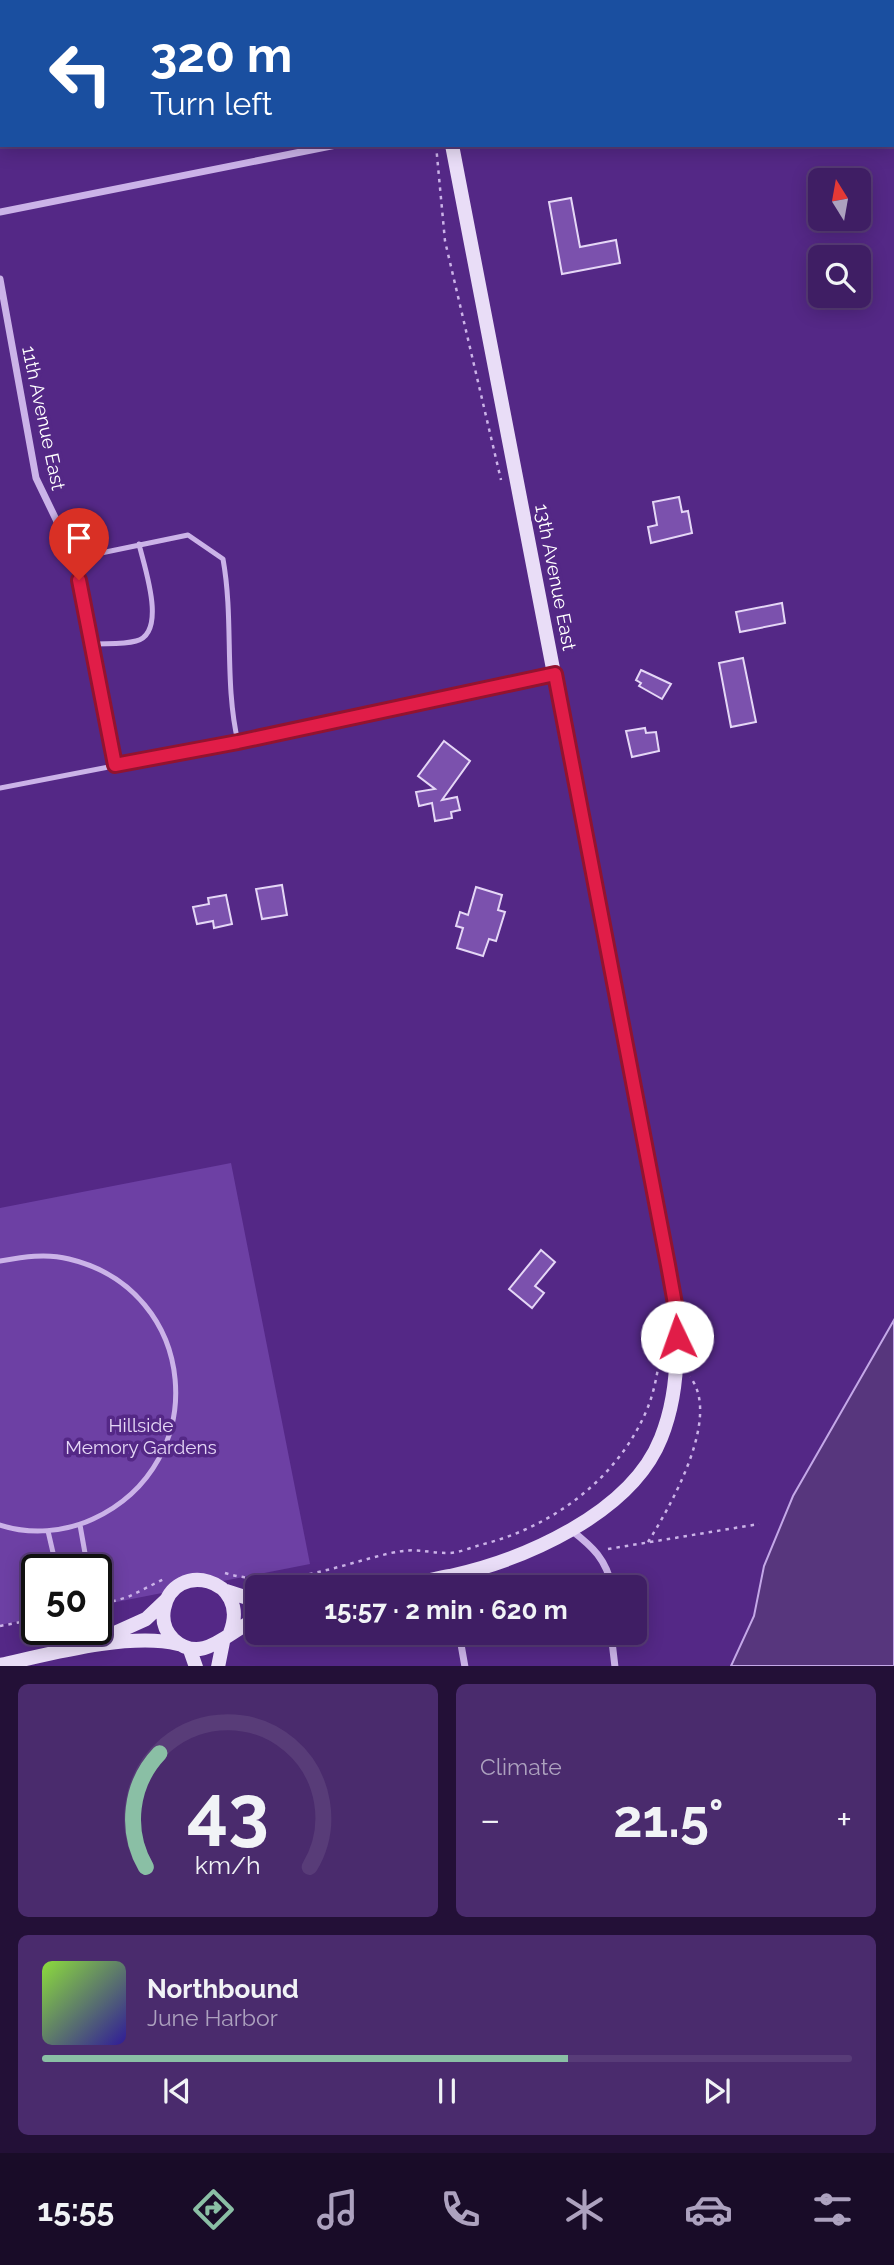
<!DOCTYPE html>
<html lang="en">
<head>
<meta charset="utf-8">
<style>
	body { margin:0; font-family:Raleway,sans-serif; background:#4a2b6d; color:#f1f3f6; height:100vh; display:flex; flex-direction:column; font-size:26px; white-space:nowrap }
	* { box-sizing:border-box; margin:0 }
	p { font-size:23px; color:#ada2bf }
	.icon { flex:none; width:38px; height:38px; fill:none; stroke:currentColor; stroke-width:2; stroke-linecap:round; stroke-linejoin:round }
	.map { position:relative; height:1666px; overflow:hidden }
	.sheet { display:flex; flex-direction:column; gap:18px; padding:18px; background:#231037; flex:1 }
	.sheet>* { flex:none }
	.hud { position:absolute; left:0px; top:0px; width:894px; height:147px; box-shadow:0 4px 18px #0003,0 0 0 2px #583c78; background:#1a4fa0; color:#fff; overflow:hidden }
	.needle { width:46px; rotate:349deg }
	.tools { position:absolute; left:808px; top:168px; display:grid; gap:14px }
	.tools a { display:grid; place-items:center; width:63px; height:63px; border-radius:10px; background:#3f1e64; box-shadow:0 4px 18px #0003,0 0 0 2px #583c78; font-size:35px }
	.speed { position:absolute; left:21px; top:1554px; display:flex; gap:14px; font-size:35px; font-weight:700; text-align:center }
	.speed>* { display:grid; place-content:center; width:91px; height:91px; border-radius:50%; background:#3f1e64; box-shadow:0 4px 18px #0003,0 0 0 2px #583c78; line-height:1 }
	.speed .limit { border:4px solid #111; border-radius:10px; background:#fff; color:#111 }
	.pin { position:absolute; display:grid; place-items:center; width:60px; height:60px; color:#fff; margin:-72px -30px; border-radius:50% 50% 50% 0; rotate:-45deg; box-shadow:0 0 7px #0007 }
	.pin .icon { rotate:45deg }
	.me { position:absolute; width:77px; margin:-38px; rotate:357deg; stroke-linejoin:round; filter:drop-shadow(0 0 5px #0008) }
	.turn { display:flex; align-items:center; gap:24px; height:147px; padding:0 35px; font-size:32px }
	.turn .icon { width:91px; height:91px; stroke-width:2.5 }
	.turn b { display:block; font-size:49px; line-height:60px }
	.big { font-size:52px; font-weight:700; line-height:1.1 }
	.sheet .widget { flex:1; display:flex; flex-direction:column; justify-content:center; gap:10px; min-width:0; padding:0 24px; border-radius:10px; background:#4a2b6d }
	.sheet .dial { align-items:center; gap:0 }
	.dial svg { height:182px; overflow:visible; fill:none; stroke:#583c78; stroke-width:7; stroke-linecap:round; text-anchor:middle }
	.dial text { fill:#f1f3f6; stroke:none }
	.song { display:flex; align-items:center; gap:21px }
	.cover { width:84px; height:84px; border-radius:10px; background:linear-gradient(135deg,hsl(90 70% 55%),hsl(250 70% 35%)) }
	.played { height:7px; border-radius:4px; background:linear-gradient(90deg,#8abfa5 65%,#583c78 65%) }
	.keys { display:flex; justify-content:space-around; direction:ltr }
	.heat { display:flex; justify-content:space-between; align-items:center; font-size:38px; direction:ltr }
	.sheet .tiles { flex:1; display:grid; gap:18px; grid-template-columns:1fr 1fr }
	.widget:last-child { grid-column:span 2 }
	.trip { position:absolute; left:245px; top:1575px; width:402px; height:70px; border-radius:10px; background:#3f1e64; box-shadow:0 4px 18px #0003,0 0 0 2px #583c78; font-weight:700; line-height:70px; text-align:center }
	.menu { display:flex; height:112px; justify-content:space-around; align-items:center; background:#190c28; color:#ada2bf }
	.menu .icon { width:49px; height:49px }
	.menu .active { color:#8abfa5 }
	.menu b { font-size:32px; color:#f1f3f6 }
	.map>svg:first-child { display:block }
	.green { fill:#6d40a4 }
	.water { fill:#57367d; stroke:#c4a8e8; stroke-width:2 }
	.building { fill:#7b51ad; stroke:#e5d7f6; stroke-width:2 }
	.lines { fill:none; stroke-linecap:round; stroke-linejoin:round }
	.path { stroke:#cbb3e8; stroke-width:2.5; stroke-dasharray:3.5 5; stroke-linecap:butt }
	.service { stroke:#cbb3e8; stroke-width:5 }
	.minor { stroke:#cbb3e8; stroke-width:7 }
	.secondary { stroke:#e9ddf7; stroke-width:14 }
	.route-casing { stroke:#92132f; stroke-width:18 }
	.route { stroke:#e11d48; stroke-width:12 }
	.labels { text-anchor:middle; stroke-width:7; stroke-linejoin:round; paint-order:stroke }
	.street-label { font-size:19px; fill:#fff; stroke:#542886 }
	.park-label { font-size:19px; fill:#e5d7f6; stroke:#542886 }
</style>
</head>
<body>
<div class="map">
<svg width="894" height="1667" viewBox="0 0 894 1667">
	<rect width="100%" height="100%" fill="#542886"/>
	<path class="green" d="M 231,1163 L 310,1564 L 96,1606 L 96,1570 L 37,1570 L 37,1617 L 0,1625 L 0,1208 Z"/>
	<path class="water" d="M 894,1320 L 894,1666 L 731,1666 L 754,1616 L 764,1566 L 793,1496 Z"/>
	<path class="building" d="M 571,198 L 580,247 L 616,240 L 620,263 L 562,274 L 549,202 Z
		M 679,497 L 682,512 L 688,511 L 692,533 L 651,543 L 648,527 L 657,525 L 653,502 Z
		M 782,603 L 785,623 L 740,632 L 736,612 Z
		M 743,658 L 756,722 L 731,727 L 719,663 Z
		M 641,670 L 671,684 L 662,699 L 639,686 L 641,683 L 636,680 Z
		M 645,728 L 646,733 L 656,732 L 659,751 L 632,757 L 626,731 Z
		M 444,741 L 470,761 L 442,800 L 457,797 L 460,810 L 451,812 L 452,818 L 435,821 L 432,803 L 419,806 L 416,792 L 435,789 L 418,776 Z
		M 282,885 L 287,915 L 262,919 L 256,889 Z
		M 476,887 L 502,895 L 498,910 L 505,912 L 496,941 L 489,939 L 483,956 L 457,948 L 463,928 L 456,926 L 460,912 L 468,915 Z
		M 226,895 L 232,924 L 214,928 L 213,921 L 197,924 L 193,907 L 209,904 L 208,898 Z
		M 541,1250 L 555,1262 L 535,1286 L 544,1293 L 532,1308 L 509,1289 Z"/>
	<g class="lines">
		<path class="path" d="M 436,145 L 445,241 L 501,480
			M 648,1542 C 670,1507 722,1417 690,1377
			M 608,1549 L 759,1524
			M 225,1573 C 282,1590 335,1566 391,1553 C 419,1547 424,1553 449,1553 C 458,1553 470,1548 480,1545 C 550,1528 615,1481 645,1414 C 655,1392 658,1370 661,1347
			M 96,1606 L 128,1597 L 164,1579
			M 0,1626 L 37,1619"/>
		<path class="service" d="M 72,559 L 188,535 L 223,559 C 234,620 224,682 238,742
			M 92,644 C 106,643 122,645 136,641 C 168,633 144,566 139,544
			M 0,788 L 238,742 L 552,674
			M 0,1261 C 23,1257 46,1253 69,1259 C 199,1290 214,1463 93,1519 C 65,1532 30,1535 0,1525
			M 80,1525 L 88,1570
			M 48,1531 L 57,1570
			M 84,1629 L 87,1643"/>
		<path class="minor" d="M 0,212 L 336,145
			M 0,279 L 36,478 L 64,536 L 79,580 L 115,765
			M 571,1530 C 593,1547 606,1559 612,1587
			M 459,1633 L 465,1667
			M 611,1633 L 615,1667"/>
		<path class="secondary" d="M 423,0 L 424,2
			M 355,1587 C 369,1585 383,1586 397,1585 C 414,1585 433,1579 450,1576 C 523,1560 631,1514 661,1438 C 683,1383 678,1322 668,1265 L 452,145
			M 226,1591 L 257,1601
			M 230,1633 C 252,1578 173,1559 164,1609 C 162,1620 165,1631 173,1639 C 203,1667 230,1629 257,1619
			M 95,1642 L 146,1619 L 166,1600
			M 190,1650 L 196,1667
			M 0,1665 C 49,1654 130,1632 178,1644
			M 218,1667 L 223,1642"/>
	</g>
	<g class="lines">
		<g class="route-casing">
			<path id="route" d="M 79,580 L 115,765 L 238,742 L 555,674 L 668,1265 L 677,1315 L 677,1337"/>
		</g>
		<use href="#route" class="route"/>
	</g>
	<g class="labels">
		<g class="street-label">
			<text transform="translate(44 418) rotate(78)" y="7">11th Avenue East</text>
			<text transform="translate(556 577) rotate(79)" y="7">13th Avenue East</text>
		</g>
		<g class="park-label">
			<text x="141" y="1432">Hillside<tspan x="141" dy="22">Memory Gardens</tspan></text>
		</g>
	</g>
</svg>
<div class="tools">
<a><svg class="needle" viewBox="-14 -14 28 28"><path d="M0-13l5 13h-10z" fill="#e53935"/><path d="M0 13l5-13h-10z" fill="#ada2bf"/></svg></a>
<a><svg class="icon" aria-label="search" viewBox="0 0 24 24"><circle cx="10" cy="10" r="6"/><path d="M15 15l6 6"/></svg></a>
</div>
<div class="speed"><div class="limit">50</div></div>
<div class="pin" style="left:79px;top:580px;background:#d93025"><svg class="icon" aria-label="arrive" viewBox="0 0 24 24"><path d="M6 21V4h12l-3 4 3 4H6"/></svg></div>
<svg class="me" style="left:677px;top:1337px" viewBox="-20 -20 40 40"><circle r="19" fill="#fff"/><path d="M0-13L10 11 0 6-10 11z" fill="#e11d48"/></svg>
<div class="trip">15:57 · 2 min · 620 m</div>
<div class="hud">
<div class="turn"><svg class="icon" aria-label="left" viewBox="0 0 24 24"><path d="M17 20v-9H6M10 6l-5 5 5 5"/></svg><div><b>320 m</b>Turn left</div></div>
</div>
</div>
<section class="sheet">
<div class="tiles">
<div class="widget dial"><svg viewBox="0 0 100 80">
<path d="M14 69A42 42 0 1 1 86 69"/>
<path d="M14 69A42 42 0 0 1 20 19" stroke="#8abfa5"/>
<text x="50" y="56" font-size="32" font-weight="700">43</text>
<text x="50" y="72" font-size="11">km/h</text>
</svg></div>
<div class="widget"><p>Climate</p>
<div class="heat"><a>−</a><b class="big">21.5°</b><a>+</a></div>
</div>
<div class="widget">
<div class="song"><i class="cover"></i><div><b>Northbound</b><p>June Harbor</p></div></div>
<div class="played"></div>
<div class="keys"><svg class="icon" aria-label="previous" viewBox="0 0 24 24"><path d="M18 5L8 12l10 7zM5 5v14"/></svg><svg class="icon" aria-label="pause" viewBox="0 0 24 24"><path d="M8 5v14M16 5v14"/></svg><svg class="icon" aria-label="next" viewBox="0 0 24 24"><path d="M6 5l10 7-10 7zM19 5v14"/></svg></div>
</div>
</div>
</section>
<nav class="menu">
<b>15:55</b>
<svg class="icon active" aria-label="directions" viewBox="0 0 24 24"><path d="M12 3l9 9-9 9-9-9zM9 14v-3h6M13 9l2 2-2 2"/></svg>
<svg class="icon" aria-label="music" viewBox="0 0 24 24"><path d="M9 18V5l10-2v13"/><circle cx="6" cy="18" r="3"/><circle cx="16" cy="16" r="3"/></svg>
<svg class="icon" aria-label="phone" viewBox="0 0 24 24"><path d="M5 4h4l2 5-3 2q2 4 5 5l2-3 5 2v4C11 20 4 13 5 4z"/></svg>
<svg class="icon" aria-label="climate" viewBox="0 0 24 24"><path d="M12 3v18M4 7l16 10M4 17L20 7"/></svg>
<svg class="icon" aria-label="car" viewBox="0 0 24 24"><path d="M5 17H2v-5l4-1 3-4h7l3 4 3 1v5h-3M9 17h6M6 11h13"/><circle cx="7" cy="17" r="2"/><circle cx="17" cy="17" r="2"/></svg>
<svg class="icon" aria-label="filters" viewBox="0 0 24 24"><path d="M4 7h16M4 17h16"/><circle cx="9" cy="7" r="2"/><circle cx="15" cy="17" r="2"/></svg>
</nav>
</body>
</html>
